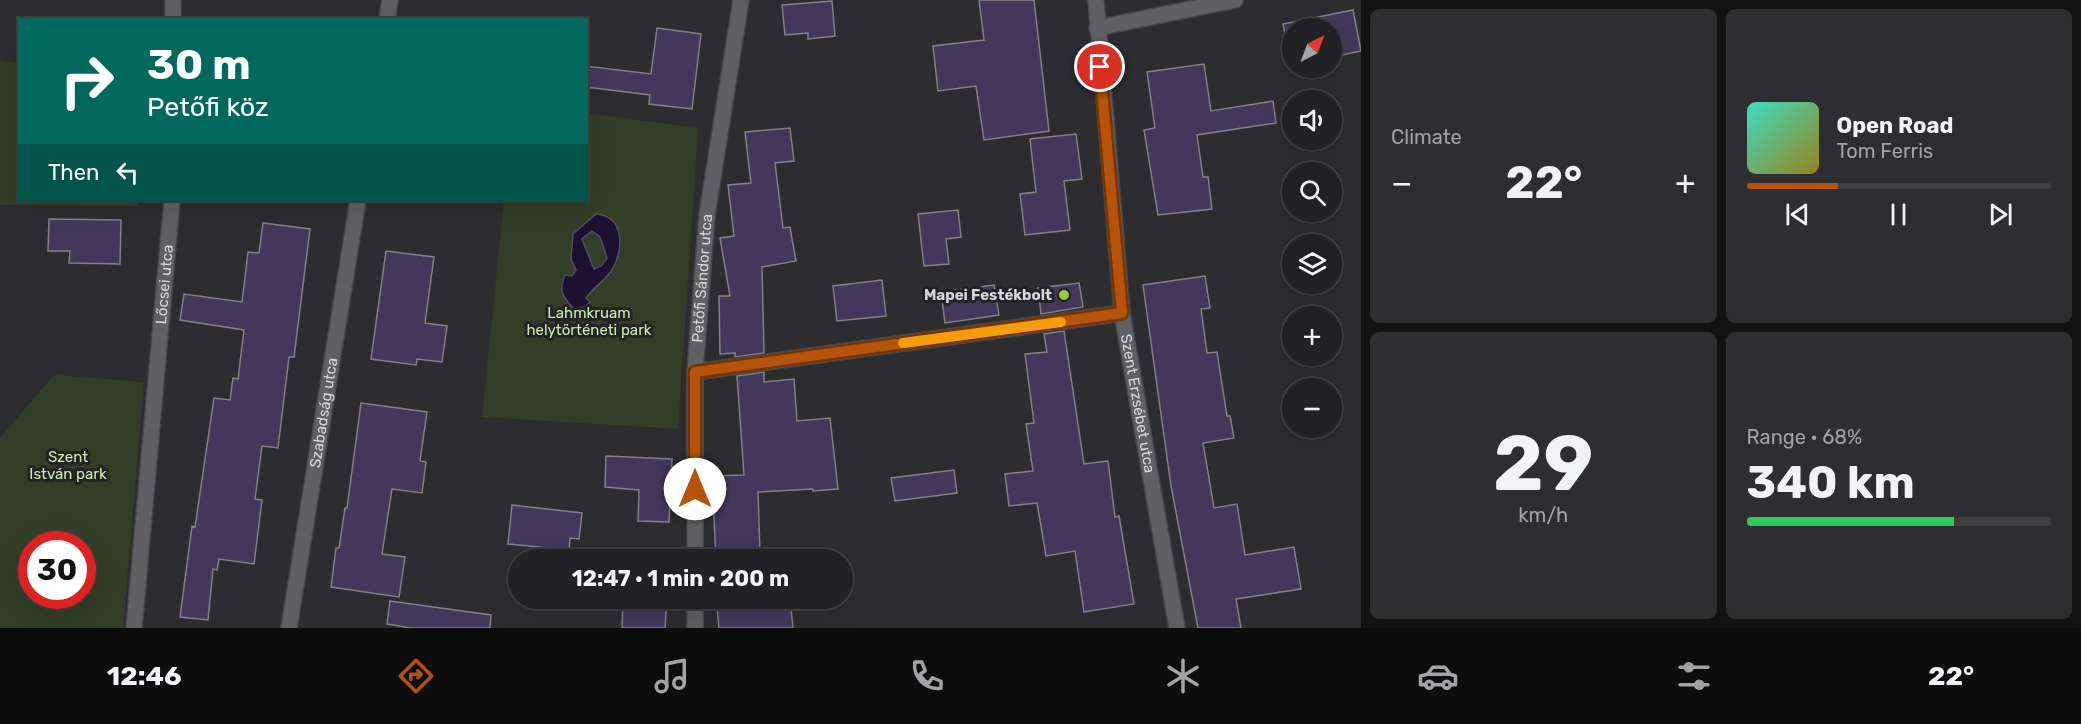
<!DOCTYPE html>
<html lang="en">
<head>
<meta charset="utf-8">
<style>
	body { margin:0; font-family:Rubik,sans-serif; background:#2e2e30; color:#f1f3f6; height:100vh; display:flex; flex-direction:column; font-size:22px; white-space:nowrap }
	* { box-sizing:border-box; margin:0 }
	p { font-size:20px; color:#a2a3a6 }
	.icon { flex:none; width:33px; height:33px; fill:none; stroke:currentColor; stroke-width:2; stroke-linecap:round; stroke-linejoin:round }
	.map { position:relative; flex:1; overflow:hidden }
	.sheet { display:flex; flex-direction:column; gap:9px; padding:9px; background:#131213; width:720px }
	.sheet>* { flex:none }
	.top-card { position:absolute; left:18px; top:18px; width:570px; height:183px; border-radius:0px; box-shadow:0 6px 24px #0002,0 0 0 2px #3f3e41; background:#00695c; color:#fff; overflow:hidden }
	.needle { width:39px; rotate:42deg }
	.tools { position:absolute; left:1282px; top:18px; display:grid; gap:12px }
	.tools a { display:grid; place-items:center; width:60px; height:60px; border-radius:50%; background:#222123; box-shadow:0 6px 24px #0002,0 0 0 2px #3f3e41; font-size:30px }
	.speed { position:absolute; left:18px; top:531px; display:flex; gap:12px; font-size:30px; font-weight:700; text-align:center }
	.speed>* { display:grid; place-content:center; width:78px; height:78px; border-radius:50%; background:#222123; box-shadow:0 6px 24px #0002,0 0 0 2px #3f3e41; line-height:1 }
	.speed .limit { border:9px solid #d22; background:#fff; color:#111 }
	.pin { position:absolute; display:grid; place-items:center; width:51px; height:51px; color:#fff; margin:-26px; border:3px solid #fff; border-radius:50%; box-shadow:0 2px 6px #0007 }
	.me { position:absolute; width:66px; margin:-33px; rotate:0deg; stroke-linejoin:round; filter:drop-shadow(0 0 4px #0008) }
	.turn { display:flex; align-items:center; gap:21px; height:126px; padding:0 30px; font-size:27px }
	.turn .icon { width:78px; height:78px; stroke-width:2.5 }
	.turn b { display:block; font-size:42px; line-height:51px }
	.then { display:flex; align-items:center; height:57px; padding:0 30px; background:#0003; gap:12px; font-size:22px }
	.big { font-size:45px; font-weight:700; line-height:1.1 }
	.sheet .tile { flex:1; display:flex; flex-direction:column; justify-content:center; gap:9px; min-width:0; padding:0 21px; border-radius:9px; background:#2e2e30 }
	.sheet .dial { align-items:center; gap:0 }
	.dial b { font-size:78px; line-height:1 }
	.song { display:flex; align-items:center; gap:18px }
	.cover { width:72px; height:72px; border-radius:9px; background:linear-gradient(135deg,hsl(170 70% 55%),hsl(50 70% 35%)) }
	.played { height:6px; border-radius:3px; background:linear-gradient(90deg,#b45309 30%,#3f3e41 30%) }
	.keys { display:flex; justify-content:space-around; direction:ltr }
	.heat { display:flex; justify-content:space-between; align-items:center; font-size:33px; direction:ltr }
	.charge { height:9px; border-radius:4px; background:linear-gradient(90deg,#34c759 68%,#3f3e41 0) }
	.sheet .tiles { flex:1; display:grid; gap:9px; grid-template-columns:repeat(2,1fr) }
	.trip { position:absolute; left:508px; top:549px; width:345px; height:60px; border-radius:30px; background:#222123; box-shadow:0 6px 24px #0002,0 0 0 2px #3f3e41; font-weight:700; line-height:60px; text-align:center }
	.menu { display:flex; height:96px; justify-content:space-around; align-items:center; background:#0e0d0e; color:#a2a3a6 }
	.menu .icon { width:42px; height:42px }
	.menu .active { color:#b45309 }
	.menu b { font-size:27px; color:#f1f3f6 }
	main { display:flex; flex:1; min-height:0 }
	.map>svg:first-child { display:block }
	.green { fill:#333e27; fill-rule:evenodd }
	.water { fill:#1c1130; stroke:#544c63; stroke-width:1.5; fill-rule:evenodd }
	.building { fill:#43385b; stroke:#818083; stroke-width:1.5 }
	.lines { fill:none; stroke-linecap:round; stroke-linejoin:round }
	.minor-casing { stroke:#474749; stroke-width:18 }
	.tertiary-casing { stroke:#474749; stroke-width:18 }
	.minor { stroke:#605f62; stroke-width:15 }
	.tertiary { stroke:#605f62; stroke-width:15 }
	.route-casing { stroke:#753606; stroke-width:15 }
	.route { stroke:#b45309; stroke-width:10 }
	.slow { stroke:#f59e0b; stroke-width:10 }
	.poi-dot { fill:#91cd3f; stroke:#232325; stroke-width:2 }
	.labels { text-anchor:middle; stroke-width:6; stroke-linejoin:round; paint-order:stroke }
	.street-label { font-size:15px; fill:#d7d7d9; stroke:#232325 }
	.poi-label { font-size:15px; font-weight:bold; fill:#d7d7d9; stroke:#232325; text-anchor:end }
	.park-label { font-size:15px; fill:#cbebab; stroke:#232325 }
</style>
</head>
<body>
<main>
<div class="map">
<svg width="1361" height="628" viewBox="0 0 1361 628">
	<rect width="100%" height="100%" fill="#2d2c2f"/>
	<path class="green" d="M 0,61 L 19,63 L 20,200 L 138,200 L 139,206 L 0,205 Z
		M 587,113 L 698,128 L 678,429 L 482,417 L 504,200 L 586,200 Z
		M 54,375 L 144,382 L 123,628 L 0,628 L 0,438 ZM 32,544 L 82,544 L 82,596 L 32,596 Z"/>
	<path class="water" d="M 596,214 C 623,216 624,245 614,266 C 608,279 594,286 586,298 L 590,302 L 585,307 L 574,309 C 563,297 558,291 565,275 L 572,276 L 576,270 L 571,259 L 573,234 ZM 592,231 L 600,237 L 607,258 L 601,266 L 594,269 L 582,239 Z"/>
	<path class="building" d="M 979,0 L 1034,0 L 1049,131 L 984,140 L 976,86 L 938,91 L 933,46 L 984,40 Z
		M 832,1 L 835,36 L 808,39 L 808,33 L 785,35 L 782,5 Z
		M 1353,10 L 1361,51 L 1332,57 L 1332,28 L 1293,28 L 1293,65 L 1291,65 L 1283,24 Z
		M 657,28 L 701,34 L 692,109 L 649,104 L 650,95 L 586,87 L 586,66 L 651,74 Z
		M 1204,64 L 1211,111 L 1273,101 L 1276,123 L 1197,135 L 1203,177 L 1208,177 L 1212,209 L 1158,215 L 1144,130 L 1155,128 L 1147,72 Z
		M 790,128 L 794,161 L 775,163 L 783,228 L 790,227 L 796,261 L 762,267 L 764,353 L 735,357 L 735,353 L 720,354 L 719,296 L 730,296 L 720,238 L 734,236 L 728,185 L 751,183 L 745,132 Z
		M 1076,134 L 1082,179 L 1064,181 L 1070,230 L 1025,235 L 1020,194 L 1036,192 L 1030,139 Z
		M 958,210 L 961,237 L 946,239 L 949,264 L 924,266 L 918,214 Z
		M 49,219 L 121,220 L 120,264 L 69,263 L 70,251 L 48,251 Z
		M 263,223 L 310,229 L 294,357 L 289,357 L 278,448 L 262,446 L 255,499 L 262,500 L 254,564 L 219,559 L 217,570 L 213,569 L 208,620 L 180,617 L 192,526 L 195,527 L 214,398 L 230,400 L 233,378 L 238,379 L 244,330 L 180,320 L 184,294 L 242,302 L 248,252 L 259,253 Z
		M 386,251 L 434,257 L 425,323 L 447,326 L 442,362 L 417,359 L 416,365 L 371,359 Z
		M 1205,276 L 1210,308 L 1201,309 L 1207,353 L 1217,352 L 1227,416 L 1230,416 L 1234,438 L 1203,443 L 1214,508 L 1237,504 L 1245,555 L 1294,547 L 1301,589 L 1236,599 L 1241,628 L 1198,628 L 1171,486 L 1143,285 Z
		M 882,280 L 886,316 L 837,321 L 833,286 Z
		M 1079,283 L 1083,307 L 1041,314 L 1038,288 Z
		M 994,285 L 999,315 L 945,323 L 941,292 Z
		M 1064,331 L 1084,464 L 1108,461 L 1115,517 L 1119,516 L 1134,604 L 1084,612 L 1075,551 L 1046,556 L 1037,503 L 1009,506 L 1005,474 L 1033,471 L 1026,424 L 1034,423 L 1025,354 L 1047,352 L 1044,334 Z
		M 764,372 L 764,382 L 794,379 L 797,421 L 830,418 L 838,489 L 813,491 L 813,489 L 758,492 L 760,552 L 767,552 L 768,560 L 716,560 L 712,476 L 744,475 L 737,376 Z
		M 361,403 L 427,412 L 420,461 L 426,462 L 422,493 L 392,489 L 382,554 L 405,557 L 399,597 L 331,587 L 336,548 L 339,548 L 345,508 L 347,508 Z
		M 606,456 L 672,459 L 669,522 L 638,521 L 639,490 L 605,487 Z
		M 954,470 L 957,493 L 895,501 L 891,478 Z
		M 512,505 L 582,513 L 579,539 L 570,538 L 569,550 L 508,544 Z
		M 632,549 L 654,550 L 653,560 L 632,560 Z
		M 623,598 L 667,598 L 665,628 L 622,628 Z
		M 716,598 L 790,598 L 793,628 L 719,628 Z
		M 390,601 L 491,615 L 490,628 L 410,628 L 387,624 Z"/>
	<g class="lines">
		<g class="minor-casing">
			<g id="minor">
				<path id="s1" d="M 1096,0 L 1122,313 L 1177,628"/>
				<path d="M 173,20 L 173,0"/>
				<path d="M 1097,28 L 1235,0"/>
				<path d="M 695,372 L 1122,313"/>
				<path id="s2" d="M 695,560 L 695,372 L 707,215 L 741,0"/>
				<path id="s3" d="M 134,628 L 172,200"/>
				<path d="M 695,628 L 695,598"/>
			</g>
		</g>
		<g class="tertiary-casing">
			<g id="tertiary">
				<path d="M 387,20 L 390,0"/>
				<path id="s4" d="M 289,628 L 358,200"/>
			</g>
		</g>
		<use href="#minor" class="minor"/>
		<use href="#tertiary" class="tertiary"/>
	</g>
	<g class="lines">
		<g class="route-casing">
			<path id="route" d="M 695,489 L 695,372 L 1122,313 L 1100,67"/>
		</g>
		<use href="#route" class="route"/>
		<path class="slow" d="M 903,343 L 1061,322"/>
	</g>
	<circle class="poi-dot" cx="1064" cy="295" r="6"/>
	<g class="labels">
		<g class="street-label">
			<text dy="5" stroke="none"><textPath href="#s2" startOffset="282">Petőfi Sándor utca</textPath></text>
			<text dy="5" stroke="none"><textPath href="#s3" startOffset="345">Lőcsei utca</textPath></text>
			<text dy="5" stroke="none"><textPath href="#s1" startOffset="406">Szent Erzsébet utca</textPath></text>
			<text dy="5" stroke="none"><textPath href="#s4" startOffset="218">Szabadság utca</textPath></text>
		</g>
		<g class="poi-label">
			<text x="1052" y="300">Mapei Festékbolt</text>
		</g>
		<g class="park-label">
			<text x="589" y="318">Lahmkruam<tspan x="589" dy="17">helytörténeti park</tspan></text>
			<text x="68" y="462">Szent<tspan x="68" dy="17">István park</tspan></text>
		</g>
	</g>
</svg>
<div class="tools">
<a><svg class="needle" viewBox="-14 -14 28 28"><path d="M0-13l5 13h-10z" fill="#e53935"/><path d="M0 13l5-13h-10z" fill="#a2a3a6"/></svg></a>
<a><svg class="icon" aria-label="sound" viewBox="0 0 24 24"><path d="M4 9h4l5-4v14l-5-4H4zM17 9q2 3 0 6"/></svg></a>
<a><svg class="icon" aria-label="search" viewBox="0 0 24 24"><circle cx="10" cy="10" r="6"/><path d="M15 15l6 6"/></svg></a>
<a><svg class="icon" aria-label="layers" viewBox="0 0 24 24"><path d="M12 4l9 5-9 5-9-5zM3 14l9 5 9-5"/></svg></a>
<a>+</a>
<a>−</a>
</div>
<div class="speed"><div class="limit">30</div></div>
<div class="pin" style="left:1100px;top:67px;background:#d93025"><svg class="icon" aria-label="arrive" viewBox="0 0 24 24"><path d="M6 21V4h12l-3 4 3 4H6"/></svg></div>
<svg class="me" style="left:695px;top:489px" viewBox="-20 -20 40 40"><circle r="19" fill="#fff"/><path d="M0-13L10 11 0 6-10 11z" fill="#b45309"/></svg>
<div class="trip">12:47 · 1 min · 200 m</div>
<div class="top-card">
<div class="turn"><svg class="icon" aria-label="right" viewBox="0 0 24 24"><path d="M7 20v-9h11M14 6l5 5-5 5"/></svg><div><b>30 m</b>Petőfi köz</div></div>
<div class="then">Then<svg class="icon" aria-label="left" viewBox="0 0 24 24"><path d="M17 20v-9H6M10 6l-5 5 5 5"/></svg></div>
</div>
</div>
<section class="sheet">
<div class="tiles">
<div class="tile"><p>Climate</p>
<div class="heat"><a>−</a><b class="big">22°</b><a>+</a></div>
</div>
<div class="tile">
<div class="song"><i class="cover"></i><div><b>Open Road</b><p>Tom Ferris</p></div></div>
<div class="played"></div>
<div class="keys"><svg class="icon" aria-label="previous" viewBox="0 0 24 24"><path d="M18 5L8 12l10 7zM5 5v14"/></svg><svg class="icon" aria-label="pause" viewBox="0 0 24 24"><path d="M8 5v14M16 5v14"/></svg><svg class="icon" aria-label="next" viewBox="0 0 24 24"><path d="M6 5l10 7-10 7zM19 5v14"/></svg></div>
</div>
<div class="tile dial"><b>29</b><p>km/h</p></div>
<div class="tile"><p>Range · 68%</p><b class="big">340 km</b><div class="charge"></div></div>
</div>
</section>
</main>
<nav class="menu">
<b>12:46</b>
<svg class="icon active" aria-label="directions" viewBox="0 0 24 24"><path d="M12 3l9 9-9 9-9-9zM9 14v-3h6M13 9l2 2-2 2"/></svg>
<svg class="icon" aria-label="music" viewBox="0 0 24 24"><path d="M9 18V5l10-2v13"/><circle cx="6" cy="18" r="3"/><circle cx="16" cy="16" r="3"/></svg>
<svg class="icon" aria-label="phone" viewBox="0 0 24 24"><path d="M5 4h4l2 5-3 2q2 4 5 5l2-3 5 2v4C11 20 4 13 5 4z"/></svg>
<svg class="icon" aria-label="climate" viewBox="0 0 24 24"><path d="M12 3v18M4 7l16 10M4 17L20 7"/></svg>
<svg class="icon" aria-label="car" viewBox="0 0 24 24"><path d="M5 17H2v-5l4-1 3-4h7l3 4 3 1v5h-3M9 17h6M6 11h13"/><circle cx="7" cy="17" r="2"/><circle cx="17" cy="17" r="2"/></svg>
<svg class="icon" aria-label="filters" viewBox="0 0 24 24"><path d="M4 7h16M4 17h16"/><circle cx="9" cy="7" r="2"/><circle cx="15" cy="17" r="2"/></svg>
<b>22°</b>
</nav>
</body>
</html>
